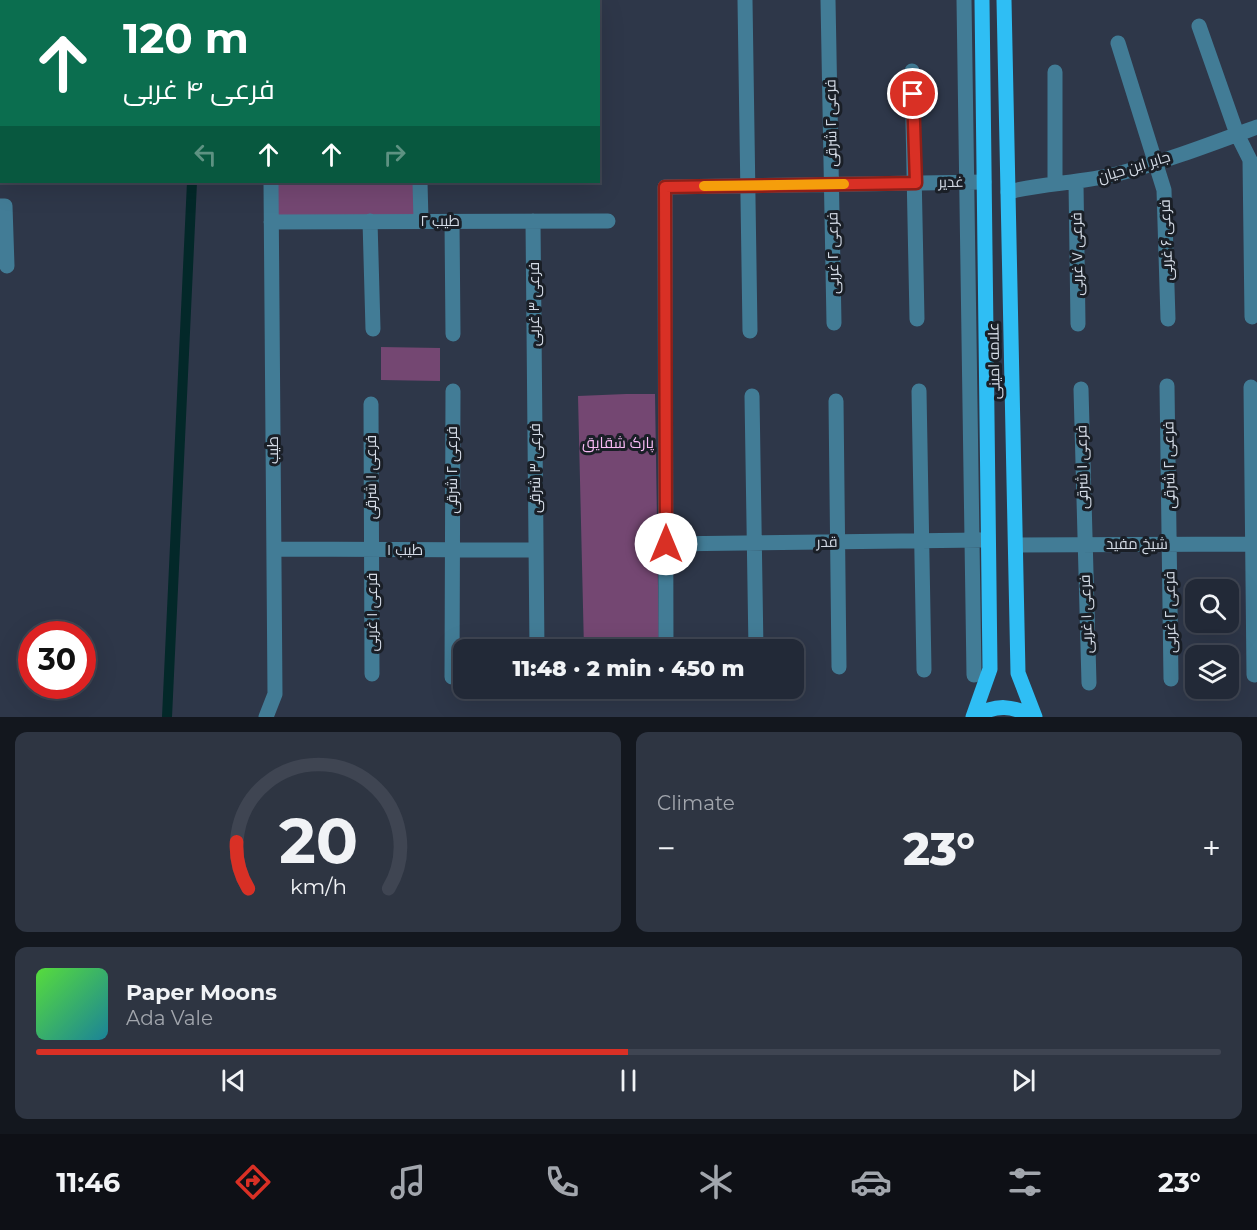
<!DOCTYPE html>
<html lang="en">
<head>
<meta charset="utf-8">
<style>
	body { margin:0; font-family:Montserrat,Cairo,sans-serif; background:#2e3542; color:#f1f3f6; height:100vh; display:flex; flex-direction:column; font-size:22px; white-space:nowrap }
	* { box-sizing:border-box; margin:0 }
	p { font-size:20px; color:#a2a6ad }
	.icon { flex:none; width:33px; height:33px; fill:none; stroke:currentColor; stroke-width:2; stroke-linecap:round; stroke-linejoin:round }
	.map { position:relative; height:717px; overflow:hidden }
	.side { display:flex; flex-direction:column; gap:15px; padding:15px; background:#13171e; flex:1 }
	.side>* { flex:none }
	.banner { position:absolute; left:0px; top:0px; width:600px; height:183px; box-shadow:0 6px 24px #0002,0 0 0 2px #3f4552; background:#0b6e4f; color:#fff; overflow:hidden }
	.buttons { position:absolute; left:1185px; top:579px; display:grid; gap:12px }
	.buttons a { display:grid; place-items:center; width:54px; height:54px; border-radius:12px; background:#222937; box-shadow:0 6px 24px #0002,0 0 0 2px #3f4552; font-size:30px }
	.speed { position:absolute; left:18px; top:621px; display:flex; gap:12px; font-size:30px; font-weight:700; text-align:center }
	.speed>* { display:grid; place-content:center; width:78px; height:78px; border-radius:50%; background:#222937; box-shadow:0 6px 24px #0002,0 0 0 2px #3f4552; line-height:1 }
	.speed .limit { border:9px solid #d22; background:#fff; color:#111 }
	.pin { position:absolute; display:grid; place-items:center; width:51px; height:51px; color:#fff; margin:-26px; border:3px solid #fff; border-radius:50%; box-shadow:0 2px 6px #0007 }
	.me { position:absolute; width:66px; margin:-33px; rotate:0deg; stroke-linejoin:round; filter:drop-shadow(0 0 4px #0008) }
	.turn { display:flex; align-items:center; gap:21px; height:126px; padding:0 24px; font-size:27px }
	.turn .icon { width:78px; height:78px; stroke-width:2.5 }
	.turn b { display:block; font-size:42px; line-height:51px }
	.lanes { display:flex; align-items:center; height:57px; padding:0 24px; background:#0003; justify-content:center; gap:30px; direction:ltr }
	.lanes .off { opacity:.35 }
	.big { font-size:45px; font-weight:800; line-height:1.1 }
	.side .widget { flex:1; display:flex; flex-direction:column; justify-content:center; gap:9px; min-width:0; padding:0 21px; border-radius:12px; background:#2e3542 }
	.side .dial { align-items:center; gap:0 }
	.dial svg { height:156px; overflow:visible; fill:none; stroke:#3f4552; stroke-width:7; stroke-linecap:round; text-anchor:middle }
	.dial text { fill:#f1f3f6; stroke:none }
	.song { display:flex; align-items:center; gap:18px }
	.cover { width:72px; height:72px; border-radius:9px; background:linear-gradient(135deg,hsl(110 70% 55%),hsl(190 70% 35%)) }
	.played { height:6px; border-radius:3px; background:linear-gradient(90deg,#d93025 50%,#3f4552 50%) }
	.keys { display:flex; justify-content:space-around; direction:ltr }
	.heat { display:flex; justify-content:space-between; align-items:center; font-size:33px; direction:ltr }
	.side .tiles { flex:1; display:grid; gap:15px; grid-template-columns:1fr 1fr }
	.widget:last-child { grid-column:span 2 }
	.trip { position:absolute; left:453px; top:639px; width:351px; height:60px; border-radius:12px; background:#222937; box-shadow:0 6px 24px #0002,0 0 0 2px #3f4552; font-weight:800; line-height:60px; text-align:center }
	.tabs { display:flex; height:96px; justify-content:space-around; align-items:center; background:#0e1016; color:#a2a6ad }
	.tabs .icon { width:42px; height:42px }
	.tabs .on { color:#d93025 }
	.tabs b { font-size:27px; color:#f1f3f6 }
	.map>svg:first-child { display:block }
	.green { fill:#744772 }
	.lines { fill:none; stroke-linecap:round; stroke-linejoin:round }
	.canal { stroke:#032829; stroke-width:10 }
	.minor { stroke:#427c96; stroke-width:15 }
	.major { stroke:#2fbef4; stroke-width:15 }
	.route-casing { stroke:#8d1f18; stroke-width:15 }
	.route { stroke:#d93025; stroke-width:10 }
	.slow { stroke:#f59e0b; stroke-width:10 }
	.labels { text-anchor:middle; stroke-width:6; stroke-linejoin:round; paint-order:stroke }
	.street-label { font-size:15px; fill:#d4dbe6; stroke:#1a1f27 }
	.park-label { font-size:15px; fill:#fabbf6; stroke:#1a1f27 }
</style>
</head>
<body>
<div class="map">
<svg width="1257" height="717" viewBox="0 0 1257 717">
	<rect width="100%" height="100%" fill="#2e3749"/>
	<path class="green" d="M 277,182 L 414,182 L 415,216 L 277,216 Z
		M 381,347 L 440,348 L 440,381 L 381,380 Z
		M 626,394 L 655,394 L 659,649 L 584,649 L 578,396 Z"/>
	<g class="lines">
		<path class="canal" d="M 201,2 L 201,0
			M 167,717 L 192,182"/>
		<path class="minor" d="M 269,0 L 269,2
			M 326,0 L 326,2
			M 416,0 L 416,2
			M 745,0 L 750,331
			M 828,0 L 834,323
			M 964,0 L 974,675
			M 1199,26 L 1237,134 L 1250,160 L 1252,317
			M 1118,43 L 1164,190 L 1168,319
			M 912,71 L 917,319
			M 1055,72 L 1055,184
			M 420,182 L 421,221
			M 1076,183 L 1078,324
			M 1008,192 C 1044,183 1081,183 1117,174 C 1164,162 1211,144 1257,127
			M 0,206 L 5,206 L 7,266
			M 370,221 L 373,329
			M 452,221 L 453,334
			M 533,221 L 537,650
			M 271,222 L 608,221
			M 1167,386 L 1171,679
			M 1251,387 L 1254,675
			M 1081,389 L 1089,683
			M 919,391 L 924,670
			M 752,396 L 756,650
			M 836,401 L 839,667
			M 371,404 L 372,674
			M 666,544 L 981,540
			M 1016,545 L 1257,544
			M 274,549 L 535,550
			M 666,650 L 665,187 L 984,182
			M 452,677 L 453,391
			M 266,717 L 275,694 L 271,182"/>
		<path class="major" d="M 1004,0 L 1018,673 L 1035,717
			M 973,717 L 990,669 L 982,0
			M 975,717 C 996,703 1013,706 1035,717"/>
	</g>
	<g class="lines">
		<g class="route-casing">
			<path id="route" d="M 666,544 L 665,187 L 916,183 L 913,94"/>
		</g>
		<use href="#route" class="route"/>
		<path class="slow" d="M 704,186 L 844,184"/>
	</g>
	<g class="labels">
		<g class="street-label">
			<text transform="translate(831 123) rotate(-91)" y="5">فرعی ۲ شرقی</text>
			<text transform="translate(1134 167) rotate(-17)" y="5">جابر ابن حیان</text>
			<text transform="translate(951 182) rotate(-1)" y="5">غدیر</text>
			<text x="440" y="226">طیب ۲</text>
			<text transform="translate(1166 240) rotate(-92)" y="5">فرعی ۶ غربی</text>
			<text transform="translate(833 253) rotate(-91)" y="5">فرعی ۲ غربی</text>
			<text transform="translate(1077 254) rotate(-91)" y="5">فرعی ۷ غربی</text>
			<text transform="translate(534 304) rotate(-90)" y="5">فرعی ۳ غربی</text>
			<text transform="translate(994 361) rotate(-91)" y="5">علامه امینی</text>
			<text transform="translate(273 450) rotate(-90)" y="5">طیب</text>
			<text transform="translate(1169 465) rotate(-91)" y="5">فرعی ۲ شرقی</text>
			<text transform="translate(1082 467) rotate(-91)" y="5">فرعی ۱ شرقی</text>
			<text transform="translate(535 468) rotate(-90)" y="5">فرعی ۳ شرقی</text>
			<text transform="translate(452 470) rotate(-90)" y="5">فرعی ۲ شرقی</text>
			<text transform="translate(371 477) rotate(-90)" y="5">فرعی ۱ شرقی</text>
			<text transform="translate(827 542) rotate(-1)" y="5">قدر</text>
			<text x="1137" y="549">شیخ مفید</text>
			<text x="405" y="555">طیب ۱</text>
			<text transform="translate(372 612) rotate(-90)" y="5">فرعی ۱ غربی</text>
			<text transform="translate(1170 612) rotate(-91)" y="5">فرعی ۲ غربی</text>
			<text transform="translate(1086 614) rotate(-92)" y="5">فرعی ۱ غربی</text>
		</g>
		<g class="park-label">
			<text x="618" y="448">پارک شقایق</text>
		</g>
	</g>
</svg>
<div class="buttons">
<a><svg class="icon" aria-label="search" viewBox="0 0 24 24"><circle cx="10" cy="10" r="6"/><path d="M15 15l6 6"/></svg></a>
<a><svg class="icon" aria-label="layers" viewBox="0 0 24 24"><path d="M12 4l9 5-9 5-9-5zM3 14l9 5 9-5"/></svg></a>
</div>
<div class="speed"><div class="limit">30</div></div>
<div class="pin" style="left:913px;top:94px;background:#d93025"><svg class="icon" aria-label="arrive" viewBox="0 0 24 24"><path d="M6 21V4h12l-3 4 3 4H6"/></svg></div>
<svg class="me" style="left:666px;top:544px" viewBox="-20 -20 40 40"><circle r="19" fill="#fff"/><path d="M0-13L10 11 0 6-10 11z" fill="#d93025"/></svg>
<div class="trip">11:48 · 2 min · 450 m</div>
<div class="banner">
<div class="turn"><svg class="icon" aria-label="ahead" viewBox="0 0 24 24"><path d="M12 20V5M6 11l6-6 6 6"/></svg><div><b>120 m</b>فرعی ۴ غربی</div></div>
<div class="lanes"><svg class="icon off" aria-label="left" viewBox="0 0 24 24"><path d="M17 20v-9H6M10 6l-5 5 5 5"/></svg><svg class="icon" aria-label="ahead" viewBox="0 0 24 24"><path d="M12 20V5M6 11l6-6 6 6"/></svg><svg class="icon" aria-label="ahead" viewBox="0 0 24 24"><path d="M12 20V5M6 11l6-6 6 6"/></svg><svg class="icon off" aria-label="right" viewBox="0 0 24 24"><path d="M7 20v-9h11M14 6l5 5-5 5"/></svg></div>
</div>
</div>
<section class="side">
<div class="tiles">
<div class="widget dial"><svg viewBox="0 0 100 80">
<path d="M14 69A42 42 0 1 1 86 69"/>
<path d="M14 69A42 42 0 0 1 8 45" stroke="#d93025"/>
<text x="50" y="56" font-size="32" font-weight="700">20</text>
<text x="50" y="72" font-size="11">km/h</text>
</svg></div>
<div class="widget"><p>Climate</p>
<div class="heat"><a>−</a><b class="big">23°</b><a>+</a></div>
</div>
<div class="widget">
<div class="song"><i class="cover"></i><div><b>Paper Moons</b><p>Ada Vale</p></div></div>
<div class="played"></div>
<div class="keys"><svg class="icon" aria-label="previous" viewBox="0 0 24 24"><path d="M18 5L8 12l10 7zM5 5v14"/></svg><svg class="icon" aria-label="pause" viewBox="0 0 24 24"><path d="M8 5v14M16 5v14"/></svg><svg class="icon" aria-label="next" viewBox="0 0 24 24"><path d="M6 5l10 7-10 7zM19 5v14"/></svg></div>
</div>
</div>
</section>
<nav class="tabs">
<b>11:46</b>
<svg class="icon on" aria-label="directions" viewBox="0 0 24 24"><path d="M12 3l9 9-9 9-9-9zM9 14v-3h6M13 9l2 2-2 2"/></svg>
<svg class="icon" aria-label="music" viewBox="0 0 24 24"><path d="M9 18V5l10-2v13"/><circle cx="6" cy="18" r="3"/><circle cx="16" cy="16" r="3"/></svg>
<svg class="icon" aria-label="phone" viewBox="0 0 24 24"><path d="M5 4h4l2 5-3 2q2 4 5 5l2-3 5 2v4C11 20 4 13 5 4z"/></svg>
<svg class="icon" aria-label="climate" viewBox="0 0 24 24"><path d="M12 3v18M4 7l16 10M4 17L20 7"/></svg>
<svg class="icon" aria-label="car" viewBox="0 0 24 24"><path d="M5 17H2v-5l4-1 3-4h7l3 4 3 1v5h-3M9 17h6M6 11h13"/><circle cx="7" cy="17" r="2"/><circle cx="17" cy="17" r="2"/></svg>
<svg class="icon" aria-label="filters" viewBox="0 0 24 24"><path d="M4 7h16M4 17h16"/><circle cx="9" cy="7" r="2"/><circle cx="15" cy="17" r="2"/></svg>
<b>23°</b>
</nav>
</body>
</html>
